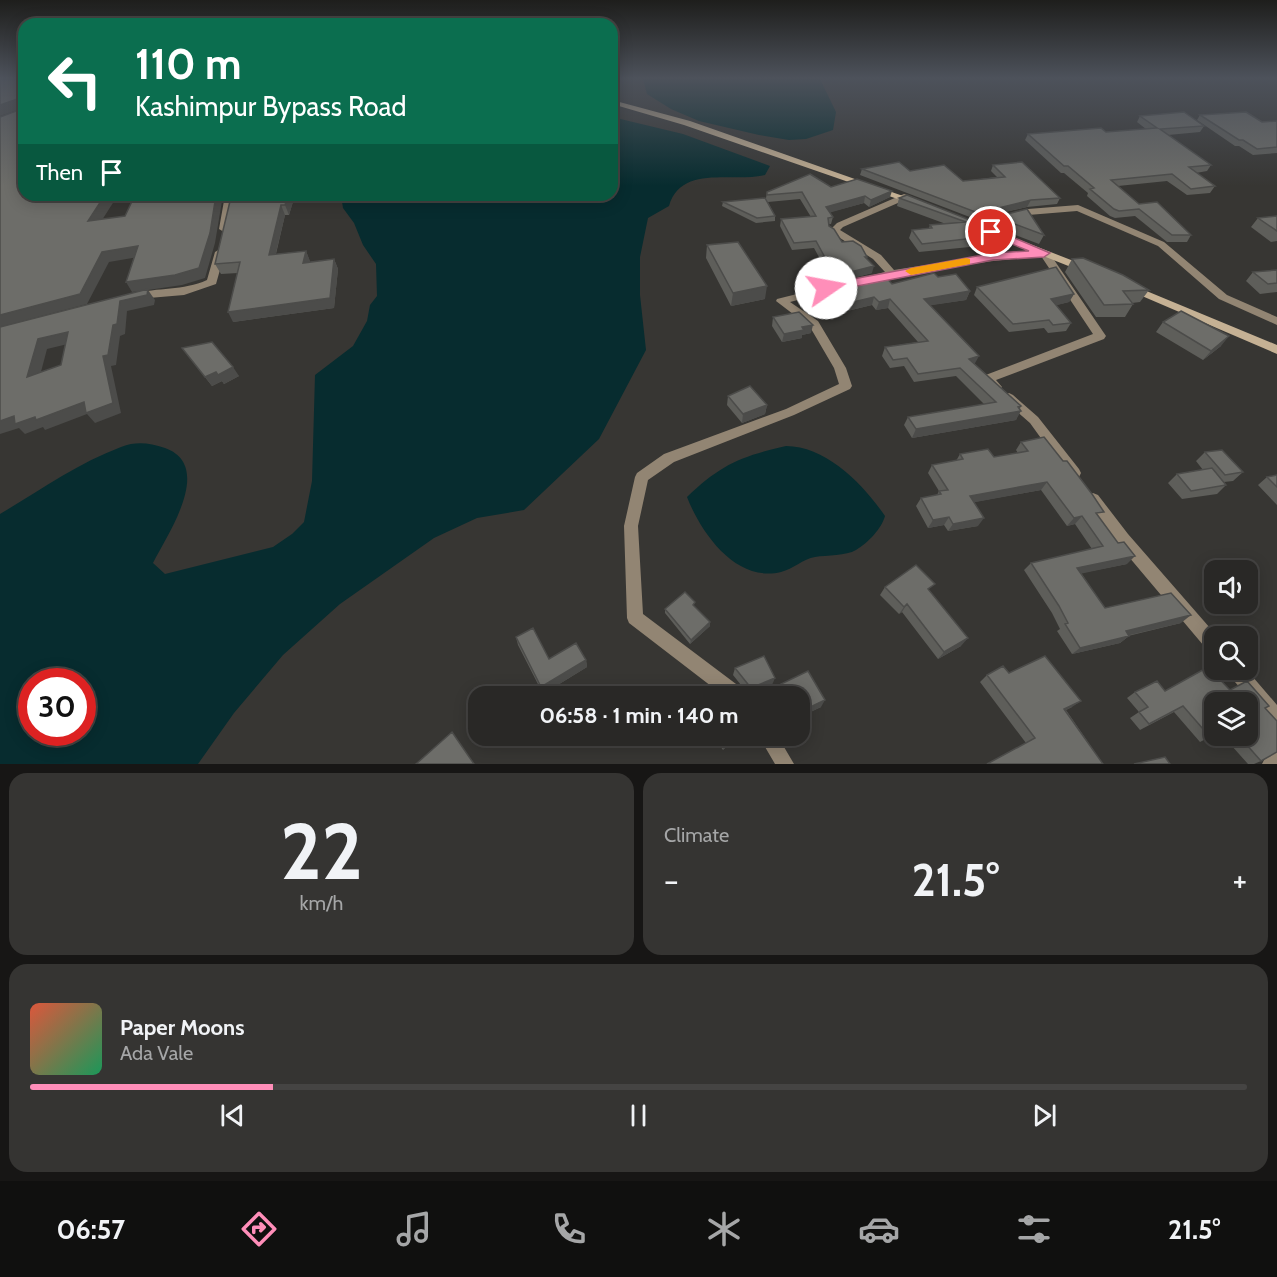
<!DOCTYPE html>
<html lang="en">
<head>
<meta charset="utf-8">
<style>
	body { margin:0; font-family:Cabin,sans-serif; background:#353432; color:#f1f3f6; height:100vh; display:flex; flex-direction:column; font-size:22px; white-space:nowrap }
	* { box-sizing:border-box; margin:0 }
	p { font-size:20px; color:#a5a6a7 }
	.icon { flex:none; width:33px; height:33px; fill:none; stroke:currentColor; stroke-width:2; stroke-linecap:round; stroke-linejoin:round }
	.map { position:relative; height:764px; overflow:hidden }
	.side { display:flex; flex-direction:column; gap:9px; padding:9px; background:#171615; flex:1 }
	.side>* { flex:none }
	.banner { position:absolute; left:18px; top:18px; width:600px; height:183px; border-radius:18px; box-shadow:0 3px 15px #0003,0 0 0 2px #454443; background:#0b6e4f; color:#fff; overflow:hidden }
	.buttons { position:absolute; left:1204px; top:560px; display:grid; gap:12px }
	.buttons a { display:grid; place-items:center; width:54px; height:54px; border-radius:12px; background:#292826; box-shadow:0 3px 15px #0003,0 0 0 2px #454443; font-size:30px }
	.speed { position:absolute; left:18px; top:668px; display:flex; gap:12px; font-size:30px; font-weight:700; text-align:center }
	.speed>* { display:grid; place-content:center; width:78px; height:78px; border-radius:50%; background:#292826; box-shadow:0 3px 15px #0003,0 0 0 2px #454443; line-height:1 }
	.speed .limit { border:9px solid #d22; background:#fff; color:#111 }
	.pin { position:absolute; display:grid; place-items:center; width:51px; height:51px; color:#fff; margin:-26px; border:3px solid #fff; border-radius:50%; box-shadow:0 2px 6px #0007 }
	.me { position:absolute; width:66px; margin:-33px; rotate:78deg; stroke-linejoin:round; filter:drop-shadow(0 0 4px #0008) }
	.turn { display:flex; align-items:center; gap:21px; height:126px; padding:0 18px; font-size:27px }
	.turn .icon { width:78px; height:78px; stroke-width:2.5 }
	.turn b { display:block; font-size:42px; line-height:51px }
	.then { display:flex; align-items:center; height:57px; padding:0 18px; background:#0003; gap:12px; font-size:22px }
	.big { font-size:45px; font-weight:700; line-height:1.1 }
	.side .widget { flex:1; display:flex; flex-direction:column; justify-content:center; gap:9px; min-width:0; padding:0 21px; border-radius:18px; background:#353432 }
	.side .dial { align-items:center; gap:0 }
	.dial b { font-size:78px; line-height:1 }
	.song { display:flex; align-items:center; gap:18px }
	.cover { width:72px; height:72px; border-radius:9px; background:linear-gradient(135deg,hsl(10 70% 55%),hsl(150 70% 35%)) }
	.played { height:6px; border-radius:3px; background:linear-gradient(90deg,#ff8eb9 20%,#454443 20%) }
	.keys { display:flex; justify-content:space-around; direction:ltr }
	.heat { display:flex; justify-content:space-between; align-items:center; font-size:33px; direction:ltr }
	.side .tiles { flex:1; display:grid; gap:9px; grid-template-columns:1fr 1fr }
	.widget:last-child { grid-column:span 2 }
	.trip { position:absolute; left:468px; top:686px; width:342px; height:60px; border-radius:18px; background:#292826; box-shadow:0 3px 15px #0003,0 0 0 2px #454443; font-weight:700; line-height:60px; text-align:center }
	.tab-bar { display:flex; height:96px; justify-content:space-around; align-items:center; background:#10100f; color:#a5a6a7 }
	.tab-bar .icon { width:42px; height:42px }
	.tab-bar .active { color:#ff8eb9 }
	.tab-bar b { font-size:27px; color:#f1f3f6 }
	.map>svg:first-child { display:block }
	.water { fill:#072c2f; fill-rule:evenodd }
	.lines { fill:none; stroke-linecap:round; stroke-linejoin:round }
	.street { fill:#928573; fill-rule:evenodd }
	.secondary { fill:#c5b194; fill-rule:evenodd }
	.wall { fill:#5e5e5a }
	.shaded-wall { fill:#4c4c4a }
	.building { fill:#6d6d69; stroke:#4c4c4a; stroke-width:1.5; fill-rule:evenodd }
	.route { fill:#ff8eb9; stroke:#a65c78; stroke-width:1.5 }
	.slow { fill:#f59e0b }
</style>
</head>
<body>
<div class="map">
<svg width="1277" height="764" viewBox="0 0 1277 764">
	<rect width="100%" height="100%" fill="#373633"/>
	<path class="water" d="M 643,79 L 820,79 L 836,112 L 833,130 L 806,139 L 789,140 L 759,135 L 699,121 L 671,109 L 647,94 Z
		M 612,117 L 683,134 L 770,166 L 765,175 C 733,183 681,164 669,206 L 648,218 L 640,257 L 640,295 L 646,350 L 599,439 L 524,510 L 477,518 L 434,538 L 340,604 L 283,655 L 234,713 L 198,764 L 0,764 L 0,514 C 39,491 78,463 121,447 C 137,441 149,443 165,448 C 215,466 167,535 153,563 L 165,574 L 273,547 L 292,534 L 304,522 L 312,481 L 315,375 L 353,346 L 367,321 L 370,305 L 377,296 L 376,264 L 363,245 L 354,223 L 343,208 L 341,195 L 612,195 ZM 32,681 L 82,681 L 82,732 L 32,732 Z
		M 786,446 C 826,446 863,484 885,516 C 882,528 868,543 856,550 C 846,556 827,555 815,557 C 803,559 793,569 781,572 C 736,583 701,533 687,497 C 720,465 741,456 786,446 Z"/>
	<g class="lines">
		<path class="street" d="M 904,194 L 907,195 L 907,199 L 843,227 L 840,230 L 881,255 L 894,270 L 977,257 L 1048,251 L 1106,336 L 1104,339 L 996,380 L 1002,387 L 1000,390 L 992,390 L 981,379 L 983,376 L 1093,334 L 1041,256 C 956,263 873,280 790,302 L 818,321 L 846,368 L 852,386 L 850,389 L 794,415 L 674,462 L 648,480 L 638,526 L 643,614 L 744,690 L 747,696 L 724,696 L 629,623 L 627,618 L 624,526 L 635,477 L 637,473 L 664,454 L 786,409 L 839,384 L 834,368 L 810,327 L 776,301 L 777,299 L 885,272 L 873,259 L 829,231 L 837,223 Z
			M 225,195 L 235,195 L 229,229 L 224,232 L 219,229 Z
			M 1078,205 L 1164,242 L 1227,295 L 1277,317 L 1277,325 L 1219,299 L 1158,246 L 1077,211 L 1028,215 L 973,228 L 968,225 L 970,223 L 1028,209 Z
			M 220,249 L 225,252 L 216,284 L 184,295 L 137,299 L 132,296 L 133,294 C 158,287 183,291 207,280 L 215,252 Z
			M 1009,393 L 1013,395 L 1038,417 L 1079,469 L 1081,473 L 1079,477 L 1074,479 L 1069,477 L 1030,423 L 1005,401 L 1003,398 L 1005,395 Z
			M 1093,493 L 1098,495 L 1128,534 L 1217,636 L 1215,636 L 1215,654 L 1209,652 L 1118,544 L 1088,503 L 1086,499 L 1088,495 Z
			M 1227,669 L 1246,669 L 1277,705 L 1277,727 L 1271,724 L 1229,675 Z
			M 758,735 L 777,735 L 794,764 L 775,764 Z
			M 1277,751 L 1277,764 L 1262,764 L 1265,758 Z"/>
		<path class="secondary" d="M 612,100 L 690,121 L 920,202 L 918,204 L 912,204 L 684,125 L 612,104 Z
			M 976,223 L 1089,267 L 1090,269 L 1085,272 L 1081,271 L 973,228 L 971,226 Z
			M 1132,285 L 1277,345 L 1277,354 L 1128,290 L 1127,288 L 1128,286 Z"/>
	</g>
	<path class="wall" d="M 1200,115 L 1262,122 L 1277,121 L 1277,153 L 1253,155 L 1239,146 L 1235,146 L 1197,120 Z
		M 1140,116 L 1204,126 L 1200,132 L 1168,135 L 1211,165 L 1207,171 L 1196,173 L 1215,186 L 1210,193 L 1187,195 L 1167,181 L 1118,186 L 1139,204 L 1191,235 L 1187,242 L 1167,242 L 1135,216 L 1115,218 L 1110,216 L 1087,196 L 1088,193 L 1064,173 L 1061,173 L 1025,140 L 1028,134 L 1106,132 L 1146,129 L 1137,122 Z
		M 993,165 L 1060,198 L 1057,204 L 1027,207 L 975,219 L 860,175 L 862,169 L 910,171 L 963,181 L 997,177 L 991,171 Z
		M 831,187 L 890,197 L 869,207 L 864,203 L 830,212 L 833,217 L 831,224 L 829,224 L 829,226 L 842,242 L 867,257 L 867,259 L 872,273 L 833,283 L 814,248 L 792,250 L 780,226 L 781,219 L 811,217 L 800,199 L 768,202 L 775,216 L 775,221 L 756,223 L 722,206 L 723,202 L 766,198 L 767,192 Z
		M 241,195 L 295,195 L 289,215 L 285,215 L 276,254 L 306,251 L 310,262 L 334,259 L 338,269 L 334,308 L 233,322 L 238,273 L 221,274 L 215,264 Z
		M 899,198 L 985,226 L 993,236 L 990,245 L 919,252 L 909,238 L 912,230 L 929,228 L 930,225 L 946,224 L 897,206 Z
		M 1277,216 L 1277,241 L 1271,242 L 1251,227 L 1258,218 Z
		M 996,217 L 1044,235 L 1039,244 L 992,226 Z
		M 707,245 L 765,299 L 731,306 L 706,258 Z
		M 1072,259 L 1149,290 L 1140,302 L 1132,303 L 1133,304 L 1125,317 L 1096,317 L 1065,272 Z
		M 1277,270 L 1277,292 L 1260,294 L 1246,281 L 1253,272 Z
		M 938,277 L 970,291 L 966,300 L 930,305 L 975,364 L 1021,406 L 1016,420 L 912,438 L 904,425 L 908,417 L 984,404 L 956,376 L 914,382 L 904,366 L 890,368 L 882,356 L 885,347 L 918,342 L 888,308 L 876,310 L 872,305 L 847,311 L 844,308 L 829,312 L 819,299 L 821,291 L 892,284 Z
		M 977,287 L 1074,294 L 1069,302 L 1056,305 L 1071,323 L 1066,331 L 1048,333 L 1044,328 L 1009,332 L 974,295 Z
		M 773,317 L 811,333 L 802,335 L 802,338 L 782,342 L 772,326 Z
		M 1163,322 L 1221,346 L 1203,360 L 1156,332 Z
		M 182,348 L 239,376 L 224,384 L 222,381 L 212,386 Z
		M 728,396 L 767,405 L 765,414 L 742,423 L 727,405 Z
		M 1021,442 L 1099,517 L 1127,564 L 1081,573 L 1105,608 L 1181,623 L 1128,636 L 1129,636 L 1120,643 L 1072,654 L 1057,631 L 1060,629 L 1052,613 L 1024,570 L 1031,563 L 1092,549 L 1075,524 L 1067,526 L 1041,490 L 974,502 L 978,526 L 948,531 L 944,525 L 928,528 L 916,506 L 921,498 L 937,495 L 939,491 L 928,473 L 932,465 L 956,461 L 960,454 L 994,457 L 1018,453 L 1016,450 Z
		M 1205,452 L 1243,472 L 1233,481 L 1224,482 L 1226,485 L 1217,494 L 1182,499 L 1168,483 L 1177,474 L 1203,470 L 1196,461 Z
		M 1277,475 L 1277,505 L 1258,485 L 1267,477 Z
		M 885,587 L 930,592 L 961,646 L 938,659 L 902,612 L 899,614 L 880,595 Z
		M 665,609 L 710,626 L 690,644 L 665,613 Z
		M 516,637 L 549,659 L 586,660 L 587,667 L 543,694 L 518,645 Z
		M 735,668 L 772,685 L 749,695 L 733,675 Z
		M 1009,673 L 1072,707 L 1066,710 L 1103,764 L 1026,743 L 980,682 L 987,675 Z
		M 781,684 L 821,707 L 800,717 L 800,696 L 781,696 L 778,691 Z
		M 1230,690 L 1265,708 L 1261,761 L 1254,764 L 1248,764 L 1222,735 L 1248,735 L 1248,702 L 1215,734 L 1200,742 L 1174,712 L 1140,730 L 1130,718 L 1139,712 L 1127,698 L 1135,692 Z
		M 712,735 L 740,735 L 723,750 Z"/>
	<path class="shaded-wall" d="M 17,99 L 23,108 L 0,116 L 0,105 Z
		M 892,191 L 890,197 L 869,207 L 871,200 Z
		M 105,195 L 118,195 L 95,231 L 88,221 Z
		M 216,195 L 223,195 L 215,243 L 205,278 L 182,285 L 148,290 L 155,300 L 154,305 L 127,311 L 125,334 L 120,336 L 116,365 L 111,366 L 121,413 L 95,423 L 87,414 L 45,430 L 43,427 L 25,434 L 19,428 L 0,434 L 0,421 L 113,325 L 120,301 L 148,290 L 132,292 L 126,282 Z
		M 288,195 L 295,195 L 289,215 L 285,205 Z
		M 865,196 L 864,203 L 825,214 L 826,207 Z
		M 1031,200 L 1027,207 L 975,219 L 978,213 Z
		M 281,205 L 285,215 L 273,265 L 269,255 Z
		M 138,246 L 144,256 L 109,262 L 87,304 L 0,327 L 0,315 L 102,252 Z
		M 306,251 L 310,261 L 308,273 L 303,263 Z
		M 334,259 L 338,269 L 334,308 L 233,322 L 228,312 Z
		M 874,266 L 872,273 L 833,283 L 835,276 Z
		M 767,286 L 765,299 L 731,306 L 733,293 Z
		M 970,291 L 966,300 L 920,307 L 924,299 Z
		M 1074,294 L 1069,302 L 1046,308 L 1051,299 Z
		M 874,297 L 872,305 L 847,311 L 849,303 Z
		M 890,299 L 888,308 L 876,310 L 879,302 Z
		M 846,300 L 844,308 L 829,312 L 831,303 Z
		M 813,325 L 811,333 L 802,335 L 802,338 L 782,342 L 784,334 L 802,327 Z
		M 68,332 L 76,342 L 47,349 L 37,387 L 27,377 L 38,339 Z
		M 1229,336 L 1221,346 L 1203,360 L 1211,351 Z
		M 979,356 L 974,365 L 969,359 Z
		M 233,367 L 239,376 L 224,384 L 218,375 Z
		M 216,372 L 222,381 L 212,386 L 205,377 Z
		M 767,405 L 765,414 L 742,423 L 743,414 Z
		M 1021,406 L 1017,412 L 1021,411 L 1016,420 L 912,438 L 916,429 Z
		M 1047,482 L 1041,490 L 965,504 L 970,496 Z
		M 1082,516 L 1075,524 L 1067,526 L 1074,518 Z
		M 949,517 L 944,525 L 928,528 L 933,520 Z
		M 984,518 L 978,526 L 948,531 L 953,524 Z
		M 1135,556 L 1127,564 L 1070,576 L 1077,568 Z
		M 907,604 L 902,612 L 899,614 L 904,607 Z
		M 1191,615 L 1181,623 L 1117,638 L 1126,631 Z
		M 710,622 L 710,626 L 690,644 L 691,640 Z
		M 1129,636 L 1120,643 L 1072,654 L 1080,648 Z
		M 968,638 L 961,646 L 938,659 L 944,652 Z
		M 586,660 L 587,667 L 543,694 L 541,687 Z
		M 775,678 L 772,685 L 749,695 L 751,688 Z
		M 825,700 L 821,707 L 800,717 L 800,712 Z
		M 1081,701 L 1072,707 L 1056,715 L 1064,709 Z
		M 735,735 L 740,735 L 723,750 L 725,744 Z"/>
	<path class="building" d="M 0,79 L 24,79 L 24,195 L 105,195 L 88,221 L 125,216 L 135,195 L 216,195 L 210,233 L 199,268 L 175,275 L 126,282 L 138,246 L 102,252 L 80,294 L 0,315 L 0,117 L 19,110 L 20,101 L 17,99 L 0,105 Z
		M 1184,112 L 1204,126 L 1160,129 L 1211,165 L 1189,167 L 1215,186 L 1191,189 L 1172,174 L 1111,180 L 1139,204 L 1157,202 L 1191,235 L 1172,235 L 1139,209 L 1119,211 L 1114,209 L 1090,189 L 1094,188 L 1068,166 L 1064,166 L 1028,134 L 1101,128 L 1106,132 L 1157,128 L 1140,116 Z
		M 1246,112 L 1262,122 L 1277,121 L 1277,147 L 1257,149 L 1243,140 L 1239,140 L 1200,115 Z
		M 899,162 L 910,171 L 944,165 L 963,181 L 1005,177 L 993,165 L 1022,162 L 1060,198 L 1031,200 L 978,213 L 862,169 Z
		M 810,174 L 831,187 L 857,179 L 892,191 L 871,200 L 865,196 L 826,207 L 833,217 L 828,218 L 829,226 L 834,229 L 842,242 L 853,241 L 861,246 L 867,257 L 865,257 L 874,266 L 835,276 L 816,241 L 794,243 L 781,219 L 816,216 L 802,192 L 767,195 L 767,192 Z
		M 241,195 L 288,195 L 285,205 L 281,205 L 269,255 L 306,251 L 303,263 L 334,259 L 330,298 L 228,312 L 240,262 L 215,264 L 231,197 Z
		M 907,195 L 985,226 L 993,236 L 922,244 L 912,230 L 932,228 L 930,225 L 966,222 L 899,198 Z
		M 765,198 L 775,216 L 757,218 L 723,202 Z
		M 1027,209 L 1044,235 L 996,217 Z
		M 1277,216 L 1277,231 L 1258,218 Z
		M 738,242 L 767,286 L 733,293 L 707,245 Z
		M 1083,258 L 1123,275 L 1149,290 L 1123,291 L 1133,304 L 1104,305 L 1072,259 Z
		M 1056,267 L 1074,294 L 1051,299 L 1071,323 L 1053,325 L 1049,320 L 1013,324 L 977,287 Z
		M 1277,270 L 1277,283 L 1268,284 L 1253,272 Z
		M 934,273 L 938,277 L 956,274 L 970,291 L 924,299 L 979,356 L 969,359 L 1021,406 L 1018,407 L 1021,411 L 916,429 L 908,417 L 996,402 L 960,368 L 918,374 L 907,358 L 893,360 L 885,347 L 928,341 L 890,299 L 879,302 L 874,297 L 849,303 L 846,300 L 831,303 L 821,291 L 883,274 L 892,284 Z
		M 148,289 L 147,295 L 120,301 L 117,324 L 113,325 L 108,355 L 103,356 L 113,403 L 86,413 L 84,402 L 36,420 L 35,417 L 15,424 L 14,416 L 0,421 L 0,327 ZM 68,332 L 61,365 L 27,377 L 38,339 Z
		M 1181,311 L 1229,336 L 1211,351 L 1163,322 Z
		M 799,312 L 813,325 L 802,327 L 804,330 L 784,334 L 773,317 Z
		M 212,342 L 233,367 L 218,375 L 216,372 L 205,377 L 182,348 Z
		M 750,386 L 767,405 L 743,414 L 728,396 Z
		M 1044,437 L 1063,461 L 1067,461 L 1092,494 L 1104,512 L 1096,513 L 1118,543 L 1124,542 L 1135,556 L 1077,568 L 1105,608 L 1171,593 L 1191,615 L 1126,631 L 1129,636 L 1080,648 L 1065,624 L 1068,623 L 1059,606 L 1031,563 L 1103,546 L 1082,516 L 1074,518 L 1047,482 L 970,496 L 984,518 L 953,524 L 949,517 L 933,520 L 921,498 L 941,494 L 939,491 L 948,490 L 932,465 L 963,459 L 960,454 L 988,449 L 994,457 L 1028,451 L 1021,442 Z
		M 1222,450 L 1243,472 L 1225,475 L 1205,452 Z
		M 1212,468 L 1226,485 L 1191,491 L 1177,474 Z
		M 1277,475 L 1277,487 L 1267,477 Z
		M 916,565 L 935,584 L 928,589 L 968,638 L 944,652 L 907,604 L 904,607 L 885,587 Z
		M 685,592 L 695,602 L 693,605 L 710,622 L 691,640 L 665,609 Z
		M 533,628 L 549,659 L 576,643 L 586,660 L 541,687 L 516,637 Z
		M 764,656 L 775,678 L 751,688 L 735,668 Z
		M 1045,656 L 1081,701 L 1064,709 L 1103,764 L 987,764 L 1035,738 L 987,675 L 1003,666 L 1009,673 Z
		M 1208,667 L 1230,690 L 1247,681 L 1269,706 L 1265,708 L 1277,721 L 1277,752 L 1261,761 L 1238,735 L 1248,735 L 1248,702 L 1215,702 L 1215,734 L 1210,737 L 1183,706 L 1149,724 L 1139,712 L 1148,707 L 1135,692 L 1157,681 L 1165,691 Z
		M 808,671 L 825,700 L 800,712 L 800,696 L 788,696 L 781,684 Z
		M 452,732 L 474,764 L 416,764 Z
		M 718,735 L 735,735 L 725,744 Z
		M 1165,757 L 1170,764 L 1134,764 Z"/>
	<linearGradient id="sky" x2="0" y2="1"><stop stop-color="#1e1e1c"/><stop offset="0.42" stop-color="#4d525b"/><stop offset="1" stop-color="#4d525b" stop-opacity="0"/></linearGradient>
	<rect width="1277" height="186" fill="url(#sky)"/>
	<path class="route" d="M 991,228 L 1050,253 L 1044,257 L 993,260 L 826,292 L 820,288 L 826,284 L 993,253 L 1029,251 L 987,234 L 987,229 Z"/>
	<path class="slow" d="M 966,258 L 970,259 L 970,264 L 911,275 L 905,271 L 911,268 Z"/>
</svg>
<div class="buttons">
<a><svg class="icon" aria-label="sound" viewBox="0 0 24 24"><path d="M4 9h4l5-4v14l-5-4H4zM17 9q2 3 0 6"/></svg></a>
<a><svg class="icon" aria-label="search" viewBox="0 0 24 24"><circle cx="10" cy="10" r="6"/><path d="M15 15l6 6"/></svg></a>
<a><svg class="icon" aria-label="layers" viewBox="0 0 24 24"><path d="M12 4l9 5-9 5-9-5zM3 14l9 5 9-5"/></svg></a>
</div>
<div class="speed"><div class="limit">30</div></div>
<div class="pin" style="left:991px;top:232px;background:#d93025"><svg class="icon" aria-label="arrive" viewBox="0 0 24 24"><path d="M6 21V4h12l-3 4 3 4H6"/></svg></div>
<svg class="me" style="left:826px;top:288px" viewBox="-20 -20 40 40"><circle r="19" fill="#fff"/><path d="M0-13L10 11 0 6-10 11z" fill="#ff8eb9"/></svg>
<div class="trip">06:58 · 1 min · 140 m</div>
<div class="banner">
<div class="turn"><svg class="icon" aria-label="left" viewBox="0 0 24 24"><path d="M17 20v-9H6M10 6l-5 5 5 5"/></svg><div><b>110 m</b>Kashimpur Bypass Road</div></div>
<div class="then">Then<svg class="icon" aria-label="arrive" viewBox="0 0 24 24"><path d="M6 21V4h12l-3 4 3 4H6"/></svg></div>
</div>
</div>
<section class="side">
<div class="tiles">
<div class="widget dial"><b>22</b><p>km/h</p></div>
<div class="widget"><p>Climate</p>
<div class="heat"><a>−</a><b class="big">21.5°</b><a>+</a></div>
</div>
<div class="widget">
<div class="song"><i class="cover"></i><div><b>Paper Moons</b><p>Ada Vale</p></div></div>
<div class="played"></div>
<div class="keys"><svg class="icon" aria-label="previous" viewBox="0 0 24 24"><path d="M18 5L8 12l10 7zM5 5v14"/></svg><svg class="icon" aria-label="pause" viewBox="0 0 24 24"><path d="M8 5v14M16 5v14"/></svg><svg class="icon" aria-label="next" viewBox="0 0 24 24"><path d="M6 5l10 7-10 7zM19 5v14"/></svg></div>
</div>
</div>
</section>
<nav class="tab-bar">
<b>06:57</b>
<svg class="icon active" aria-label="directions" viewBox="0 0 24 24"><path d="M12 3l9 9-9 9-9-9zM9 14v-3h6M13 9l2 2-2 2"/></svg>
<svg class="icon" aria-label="music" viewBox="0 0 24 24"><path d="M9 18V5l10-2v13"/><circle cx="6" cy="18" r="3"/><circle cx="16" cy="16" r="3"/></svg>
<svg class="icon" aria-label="phone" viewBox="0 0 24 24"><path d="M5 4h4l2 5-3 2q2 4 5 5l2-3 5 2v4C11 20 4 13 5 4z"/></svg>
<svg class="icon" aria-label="climate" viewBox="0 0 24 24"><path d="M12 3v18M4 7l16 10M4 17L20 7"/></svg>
<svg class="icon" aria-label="car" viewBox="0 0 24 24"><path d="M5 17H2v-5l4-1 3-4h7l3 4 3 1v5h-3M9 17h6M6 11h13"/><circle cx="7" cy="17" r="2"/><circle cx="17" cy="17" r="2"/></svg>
<svg class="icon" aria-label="filters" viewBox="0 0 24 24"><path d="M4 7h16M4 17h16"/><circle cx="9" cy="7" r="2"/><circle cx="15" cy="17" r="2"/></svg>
<b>21.5°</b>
</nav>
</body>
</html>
